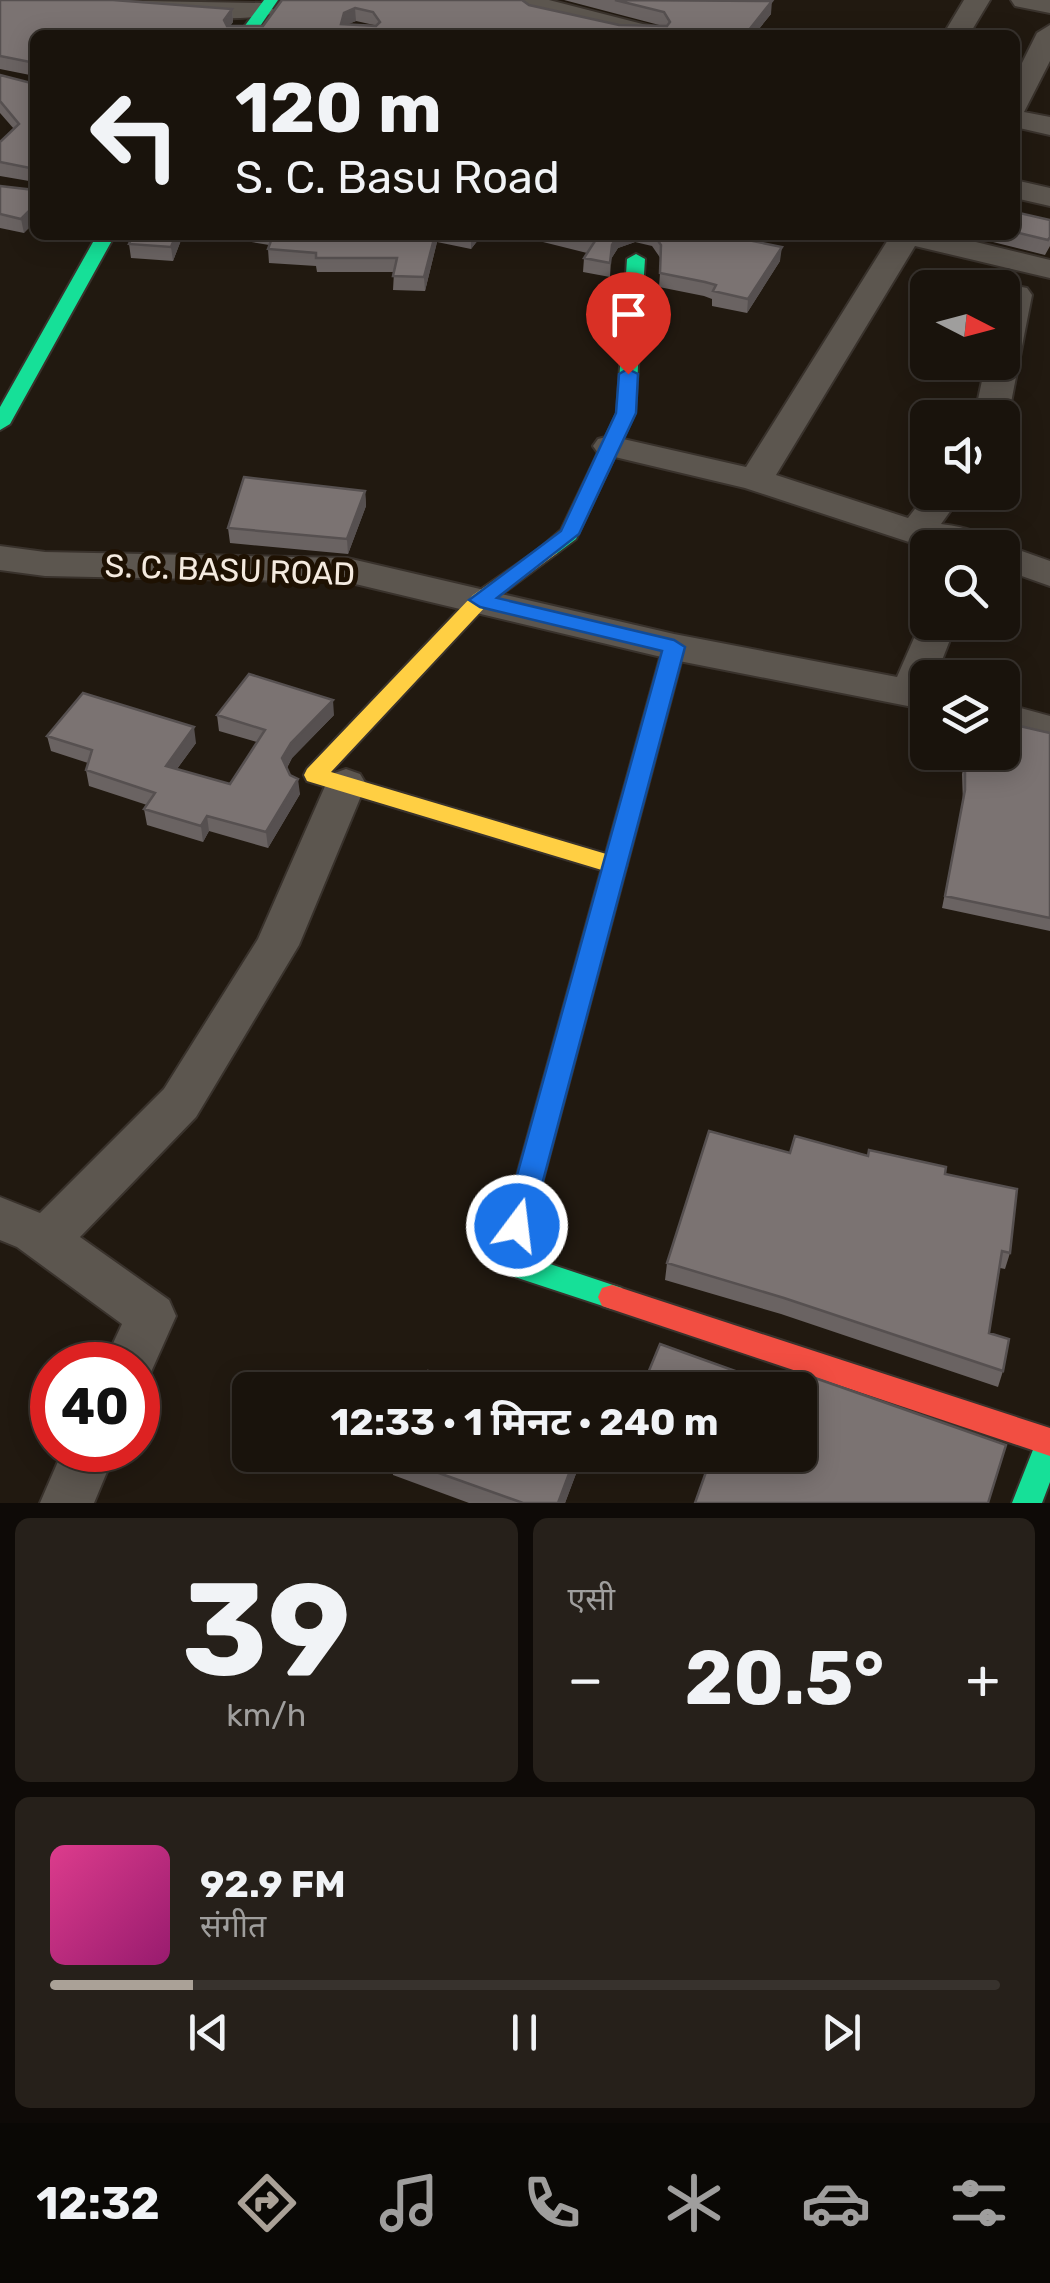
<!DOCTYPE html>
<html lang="hi">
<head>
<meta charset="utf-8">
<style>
	body { margin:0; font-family:Rubik,"Noto Sans Devanagari",sans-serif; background:#26201a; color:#f1f3f6; height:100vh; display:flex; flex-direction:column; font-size:38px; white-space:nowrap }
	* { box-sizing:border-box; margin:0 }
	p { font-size:32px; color:#9f9e9d }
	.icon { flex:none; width:55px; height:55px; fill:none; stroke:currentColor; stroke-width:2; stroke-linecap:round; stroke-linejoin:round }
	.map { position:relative; height:1503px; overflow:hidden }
	.side { display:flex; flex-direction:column; gap:15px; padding:15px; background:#0e0a07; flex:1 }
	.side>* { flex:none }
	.hud { position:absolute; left:30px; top:30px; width:990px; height:210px; border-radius:15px; box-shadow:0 5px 25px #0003,0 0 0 2px #37322d; background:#19130c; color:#f1f3f6; overflow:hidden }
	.needle { width:65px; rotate:96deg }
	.controls { position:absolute; left:910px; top:270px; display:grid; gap:20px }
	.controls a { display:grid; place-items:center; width:110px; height:110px; border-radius:15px; background:#19130c; box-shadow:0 5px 25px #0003,0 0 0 2px #37322d; font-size:50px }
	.speed { position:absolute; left:30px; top:1342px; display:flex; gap:20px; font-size:50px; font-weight:700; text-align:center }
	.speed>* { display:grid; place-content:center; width:130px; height:130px; border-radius:50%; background:#19130c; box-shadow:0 5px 25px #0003,0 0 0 2px #37322d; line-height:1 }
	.speed .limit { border:15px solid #d22; background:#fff; color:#111 }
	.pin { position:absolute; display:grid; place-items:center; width:85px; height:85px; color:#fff; margin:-102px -42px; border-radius:50% 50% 50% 0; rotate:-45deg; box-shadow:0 0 10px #0007 }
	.pin .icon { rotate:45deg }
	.me { position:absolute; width:110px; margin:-55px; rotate:15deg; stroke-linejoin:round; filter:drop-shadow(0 0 8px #0008) }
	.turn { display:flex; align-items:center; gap:35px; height:210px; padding:0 40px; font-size:45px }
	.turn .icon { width:130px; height:130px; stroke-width:2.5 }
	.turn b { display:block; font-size:70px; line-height:85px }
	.big { font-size:75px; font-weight:700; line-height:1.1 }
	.side .widget { flex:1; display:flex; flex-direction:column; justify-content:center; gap:15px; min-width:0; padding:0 35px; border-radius:15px; background:#26201a }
	.side .dial { align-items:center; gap:0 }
	.dial b { font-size:130px; line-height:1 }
	.song { display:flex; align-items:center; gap:30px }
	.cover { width:120px; height:120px; border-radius:15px; background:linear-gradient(135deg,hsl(330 70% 55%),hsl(320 70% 35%)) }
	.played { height:10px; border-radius:5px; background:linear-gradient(90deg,#aaa197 15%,#37322d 15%) }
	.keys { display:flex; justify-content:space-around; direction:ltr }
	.heat { display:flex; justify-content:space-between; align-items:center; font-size:55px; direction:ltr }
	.side .tiles { flex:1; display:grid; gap:15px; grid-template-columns:1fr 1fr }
	.widget:last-child { grid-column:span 2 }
	.trip { position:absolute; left:232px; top:1372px; width:585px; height:100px; border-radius:15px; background:#19130c; box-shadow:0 5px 25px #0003,0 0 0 2px #37322d; font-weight:700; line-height:100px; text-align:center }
	.tab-bar { display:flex; height:160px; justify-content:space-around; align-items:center; background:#0a0805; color:#9f9e9d }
	.tab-bar .icon { width:70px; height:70px }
	.tab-bar .on { color:#aaa197 }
	.tab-bar b { font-size:45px; color:#f1f3f6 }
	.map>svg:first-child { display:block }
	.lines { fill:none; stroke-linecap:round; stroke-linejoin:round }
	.street-casing { stroke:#39322c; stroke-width:4 }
	.fast-casing { stroke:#39322c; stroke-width:4 }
	.slow-casing { stroke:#39322c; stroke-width:4 }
	.jam-casing { stroke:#39322c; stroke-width:4 }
	.street { fill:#5c564f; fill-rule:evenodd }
	.fast { fill:#16e098; fill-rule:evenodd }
	.slow { fill:#ffcf43; fill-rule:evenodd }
	.jam { fill:#f24e42; fill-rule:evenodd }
	.wall { fill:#6a6362; fill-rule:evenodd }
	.shaded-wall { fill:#565050 }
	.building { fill:#7b7372; stroke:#565050; stroke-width:2.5; fill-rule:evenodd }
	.route { fill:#1a73e8; stroke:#114b97; stroke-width:2.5 }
	.labels { text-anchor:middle; stroke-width:10; stroke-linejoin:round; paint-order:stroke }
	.street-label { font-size:32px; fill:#f4eadf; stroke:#1e1102 }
</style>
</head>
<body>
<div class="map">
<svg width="1050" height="1503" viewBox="0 0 1050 1503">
	<rect width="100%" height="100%" fill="#211910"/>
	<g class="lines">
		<g class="street-casing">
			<path id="street" d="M 87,0 L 263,3 L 276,11 C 263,26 101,16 87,0 Z
				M 521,0 L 549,0 L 662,29 L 666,35 L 619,35 L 530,14 L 517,6 Z
				M 964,0 L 990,0 L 969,35 L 943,35 Z
				M 1011,0 L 1050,0 L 1050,13 L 1015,6 Z
				M 1050,25 L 1050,61 L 1024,112 L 1050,117 L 1050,135 L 1015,127 L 1015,77 L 1037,33 Z
				M 1015,180 L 1050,188 L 1050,206 L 1015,198 Z
				M 891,235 L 947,235 L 1050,260 L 1050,278 L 915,246 L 776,475 L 908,518 L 928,492 L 964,492 L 941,524 C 959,526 984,531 995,546 L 1002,544 L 1050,561 L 1050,586 L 1002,569 L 1002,548 L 915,544 L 745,488 L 598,453 L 593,446 L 598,439 L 610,436 L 746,467 Z
				M 1016,286 L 1027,288 L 1032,295 L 1008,418 L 1002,425 L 1002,418 L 974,418 L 986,362 L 1002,362 L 1002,292 Z
				M 0,546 L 45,552 L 347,558 L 674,634 L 897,677 L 925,613 L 928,622 L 957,622 L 935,678 L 928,678 L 928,710 L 674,660 L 347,582 L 45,576 L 0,570 Z
				M 1002,703 L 1050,716 L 1050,744 L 1002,731 Z
				M 346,769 L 360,774 L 366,784 L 299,945 L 196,1117 L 80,1237 L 169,1300 L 176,1316 L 147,1381 L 138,1385 L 138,1365 L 103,1365 L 122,1324 L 17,1247 L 0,1240 L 0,1197 L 40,1213 L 164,1089 L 258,939 L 326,784 L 332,774 Z
				M 63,1450 L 116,1450 L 94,1503 L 40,1503 Z"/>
		</g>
		<g class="fast-casing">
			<path id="fast" d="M 264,0 L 278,0 L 254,35 L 238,35 Z
				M 97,235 L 115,235 L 10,424 L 0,430 L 0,407 Z
				M 636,254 L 645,259 L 635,413 L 576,539 L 556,554 L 542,554 L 539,549 L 561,530 L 617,413 L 627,259 Z
				M 674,640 L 685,647 L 523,1255 L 622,1288 L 626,1297 L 622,1306 L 612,1309 L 497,1271 L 493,1262 L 663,647 Z
				M 1050,1428 L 1050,1482 L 1042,1503 L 1012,1503 L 1040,1432 Z"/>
		</g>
		<g class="slow-casing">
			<path id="slow" d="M 549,542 L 556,544 L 559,549 L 556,554 L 487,605 L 331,772 L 623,859 L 627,865 L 623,871 L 615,874 L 307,781 L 304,775 L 307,769 L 473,595 Z"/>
		</g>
		<g class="jam-casing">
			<path id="jam" d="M 612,1285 L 1050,1428 L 1050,1456 L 602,1306 L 598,1297 L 602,1288 Z"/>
		</g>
		<use href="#street" class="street"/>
		<use href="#fast" class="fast"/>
		<use href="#slow" class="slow"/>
		<use href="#jam" class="jam"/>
	</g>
	<path class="wall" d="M 0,0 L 118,1 L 232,9 L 233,22 L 230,26 L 263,26 L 282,0 L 529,5 L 619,25 L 663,26 L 564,0 L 768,0 L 771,14 L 754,35 L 35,35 L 35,76 L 0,69 ZM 356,21 L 374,25 L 348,24 Z
		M 0,75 L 35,84 L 35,182 L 0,176 L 0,142 L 14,129 L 0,113 Z
		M 0,186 L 35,190 L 24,233 L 0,228 Z
		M 1015,212 L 1050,220 L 1050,246 L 1045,255 L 993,242 L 994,235 L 1015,235 Z
		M 133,235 L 183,235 L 173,261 L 131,258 L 129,244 Z
		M 210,235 L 482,235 L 471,249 L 437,242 L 425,291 L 393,290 L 394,272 L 317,272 L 316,266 L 269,263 L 268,249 L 269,245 Z
		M 515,235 L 742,235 L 740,238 L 780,261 L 747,313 L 712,306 L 712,299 L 704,296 L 659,287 L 661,259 L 652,246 L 635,242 L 618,248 L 611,259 L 610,277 L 583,272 L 584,258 L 587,253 Z
		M 365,491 L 366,506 L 348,554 L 230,543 L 228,528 Z
		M 217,715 L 334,715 L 292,758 L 287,768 L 300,794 L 268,848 L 209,831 L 203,842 L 147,825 L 144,809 L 147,805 L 89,786 L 86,770 L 88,763 L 51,751 L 47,736 L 196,743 L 177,769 L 230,784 L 257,742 L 219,731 Z
		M 1050,733 L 1050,931 L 942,908 L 963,803 L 962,774 L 965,761 L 1000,764 Z
		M 790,1153 L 868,1156 L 1010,1253 L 1005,1269 L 1000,1268 L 989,1333 L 1003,1371 L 998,1387 L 781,1314 L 665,1280 L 667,1263 Z
		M 391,1455 L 583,1455 L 565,1503 L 469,1503 L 393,1475 Z"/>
	<path class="shaded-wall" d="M 772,1 L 771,14 L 754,35 L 745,35 Z
		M 355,8 L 356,21 L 344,26 L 341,24 L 344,13 Z
		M 232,9 L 233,22 L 225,33 L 224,20 Z
		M 35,205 L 35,222 L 24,233 L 21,219 Z
		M 176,235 L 183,235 L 173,261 L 171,247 Z
		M 435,235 L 437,235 L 437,242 L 425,291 L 424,277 Z
		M 471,235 L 482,235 L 471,249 Z
		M 618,235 L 635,235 L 635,242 L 618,248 L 611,259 L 610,277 L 612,245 Z
		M 782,247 L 780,261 L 747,313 L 748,299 Z
		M 365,491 L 366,506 L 348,554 L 347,539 Z
		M 333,700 L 334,715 L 292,758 L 284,773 L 282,758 L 291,743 Z
		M 194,727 L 196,743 L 168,781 L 166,766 Z
		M 298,779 L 300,794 L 268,848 L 266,832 Z
		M 207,816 L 209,831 L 203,842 L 201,826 Z
		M 576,1455 L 583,1455 L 565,1503 L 558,1503 Z"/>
	<path class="building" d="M 0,0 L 113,0 L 232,9 L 224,20 L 227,26 L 263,26 L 282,0 L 522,0 L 529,5 L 619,25 L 667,26 L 670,22 L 664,12 L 615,0 L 772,1 L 745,35 L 35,35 L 35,63 L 0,56 ZM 355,8 L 373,12 L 380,22 L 376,26 L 341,24 L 344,13 Z
		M 0,75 L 35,84 L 35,169 L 0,162 L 0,142 L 19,124 L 0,101 Z
		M 0,186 L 35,190 L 35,188 L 35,205 L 21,219 L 0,214 Z
		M 1015,212 L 1050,220 L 1050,237 L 1048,240 L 1015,232 Z
		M 133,235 L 176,235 L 171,247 L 129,244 Z
		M 273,235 L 435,235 L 424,277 L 393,276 L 397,258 L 316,258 L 316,253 L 268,249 Z
		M 570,235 L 618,235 L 612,245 L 610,263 L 584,258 L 595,241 Z
		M 654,235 L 734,235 L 733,237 L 782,247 L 748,299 L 713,291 L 716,285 L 705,282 L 660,273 L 661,245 Z
		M 244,477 L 365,491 L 347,539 L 228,528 Z
		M 249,674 L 333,700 L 291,743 L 282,758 L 290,775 L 298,779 L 266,832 L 207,816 L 201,826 L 144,809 L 155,793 L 86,770 L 92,750 L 47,736 L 83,693 L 194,727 L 166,766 L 230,784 L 265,730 L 217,715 Z
		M 1011,724 L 1050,733 L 1050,918 L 945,896 L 965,790 L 965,761 L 1000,764 Z
		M 709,1131 L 790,1153 L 795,1136 L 868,1156 L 869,1150 L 946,1167 L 945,1174 L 1017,1189 L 1010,1253 L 1002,1251 L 989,1333 L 1009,1339 L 1003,1371 L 784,1298 L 667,1263 Z
		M 660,1344 L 788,1390 L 641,1390 Z
		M 428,1371 L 483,1390 L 420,1390 Z
		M 815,1378 L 1006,1445 L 988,1503 L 695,1503 L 712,1455 L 800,1455 L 800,1394 L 811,1398 Z
		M 576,1455 L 558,1503 L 523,1503 L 391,1456 Z"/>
	<path class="route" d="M 628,369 L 638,374 L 636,413 L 579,534 L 497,598 L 674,640 L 685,647 L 531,1226 L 527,1234 L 517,1237 L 507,1234 L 503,1226 L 662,651 L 480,607 L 469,600 L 561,531 L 616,413 L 619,374 Z"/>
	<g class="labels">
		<g class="street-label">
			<text transform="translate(230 570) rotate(2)" y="11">S. C. BASU ROAD</text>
		</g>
	</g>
</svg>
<div class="controls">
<a><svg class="needle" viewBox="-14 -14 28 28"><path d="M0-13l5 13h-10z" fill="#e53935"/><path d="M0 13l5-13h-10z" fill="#9f9e9d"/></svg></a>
<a><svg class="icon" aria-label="sound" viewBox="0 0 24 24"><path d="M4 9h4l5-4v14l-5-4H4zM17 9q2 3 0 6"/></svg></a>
<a><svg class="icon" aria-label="search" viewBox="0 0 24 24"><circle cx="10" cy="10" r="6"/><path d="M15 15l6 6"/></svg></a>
<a><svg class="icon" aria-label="layers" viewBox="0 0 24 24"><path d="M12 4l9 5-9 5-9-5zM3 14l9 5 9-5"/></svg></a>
</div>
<div class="speed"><div class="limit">40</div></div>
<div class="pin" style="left:628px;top:374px;background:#d93025"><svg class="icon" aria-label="arrive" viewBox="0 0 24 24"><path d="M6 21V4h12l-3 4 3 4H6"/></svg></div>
<svg class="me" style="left:517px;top:1226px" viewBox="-20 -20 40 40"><circle r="17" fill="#1a73e8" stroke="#fff" stroke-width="3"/><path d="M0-11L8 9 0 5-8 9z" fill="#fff"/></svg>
<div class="trip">12:33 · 1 मिनट · 240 m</div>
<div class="hud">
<div class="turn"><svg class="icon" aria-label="left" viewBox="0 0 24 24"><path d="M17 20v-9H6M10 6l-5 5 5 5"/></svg><div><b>120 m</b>S. C. Basu Road</div></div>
</div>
</div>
<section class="side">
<div class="tiles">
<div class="widget dial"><b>39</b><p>km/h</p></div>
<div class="widget"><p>एसी</p>
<div class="heat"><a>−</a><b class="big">20.5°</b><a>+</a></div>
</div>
<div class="widget">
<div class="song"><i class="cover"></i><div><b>92.9 FM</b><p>संगीत</p></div></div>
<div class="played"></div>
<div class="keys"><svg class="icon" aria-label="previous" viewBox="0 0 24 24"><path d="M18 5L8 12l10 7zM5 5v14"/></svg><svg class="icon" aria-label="pause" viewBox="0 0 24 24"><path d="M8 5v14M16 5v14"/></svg><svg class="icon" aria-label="next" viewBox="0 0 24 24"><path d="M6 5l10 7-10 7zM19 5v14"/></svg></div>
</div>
</div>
</section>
<nav class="tab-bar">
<b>12:32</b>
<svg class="icon on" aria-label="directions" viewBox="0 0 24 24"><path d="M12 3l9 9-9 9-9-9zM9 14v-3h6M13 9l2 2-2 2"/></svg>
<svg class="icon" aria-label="music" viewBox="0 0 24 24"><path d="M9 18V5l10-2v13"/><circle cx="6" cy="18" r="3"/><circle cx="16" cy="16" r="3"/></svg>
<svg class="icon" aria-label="phone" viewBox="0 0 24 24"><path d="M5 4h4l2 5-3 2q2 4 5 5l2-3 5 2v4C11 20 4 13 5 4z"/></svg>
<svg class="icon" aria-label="climate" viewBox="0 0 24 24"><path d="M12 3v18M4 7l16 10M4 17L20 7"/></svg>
<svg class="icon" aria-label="car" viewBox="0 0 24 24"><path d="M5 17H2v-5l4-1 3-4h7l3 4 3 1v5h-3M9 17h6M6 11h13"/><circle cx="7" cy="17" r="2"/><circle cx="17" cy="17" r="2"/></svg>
<svg class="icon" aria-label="filters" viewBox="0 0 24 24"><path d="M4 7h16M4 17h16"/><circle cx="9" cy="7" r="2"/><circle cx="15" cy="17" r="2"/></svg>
</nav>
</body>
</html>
